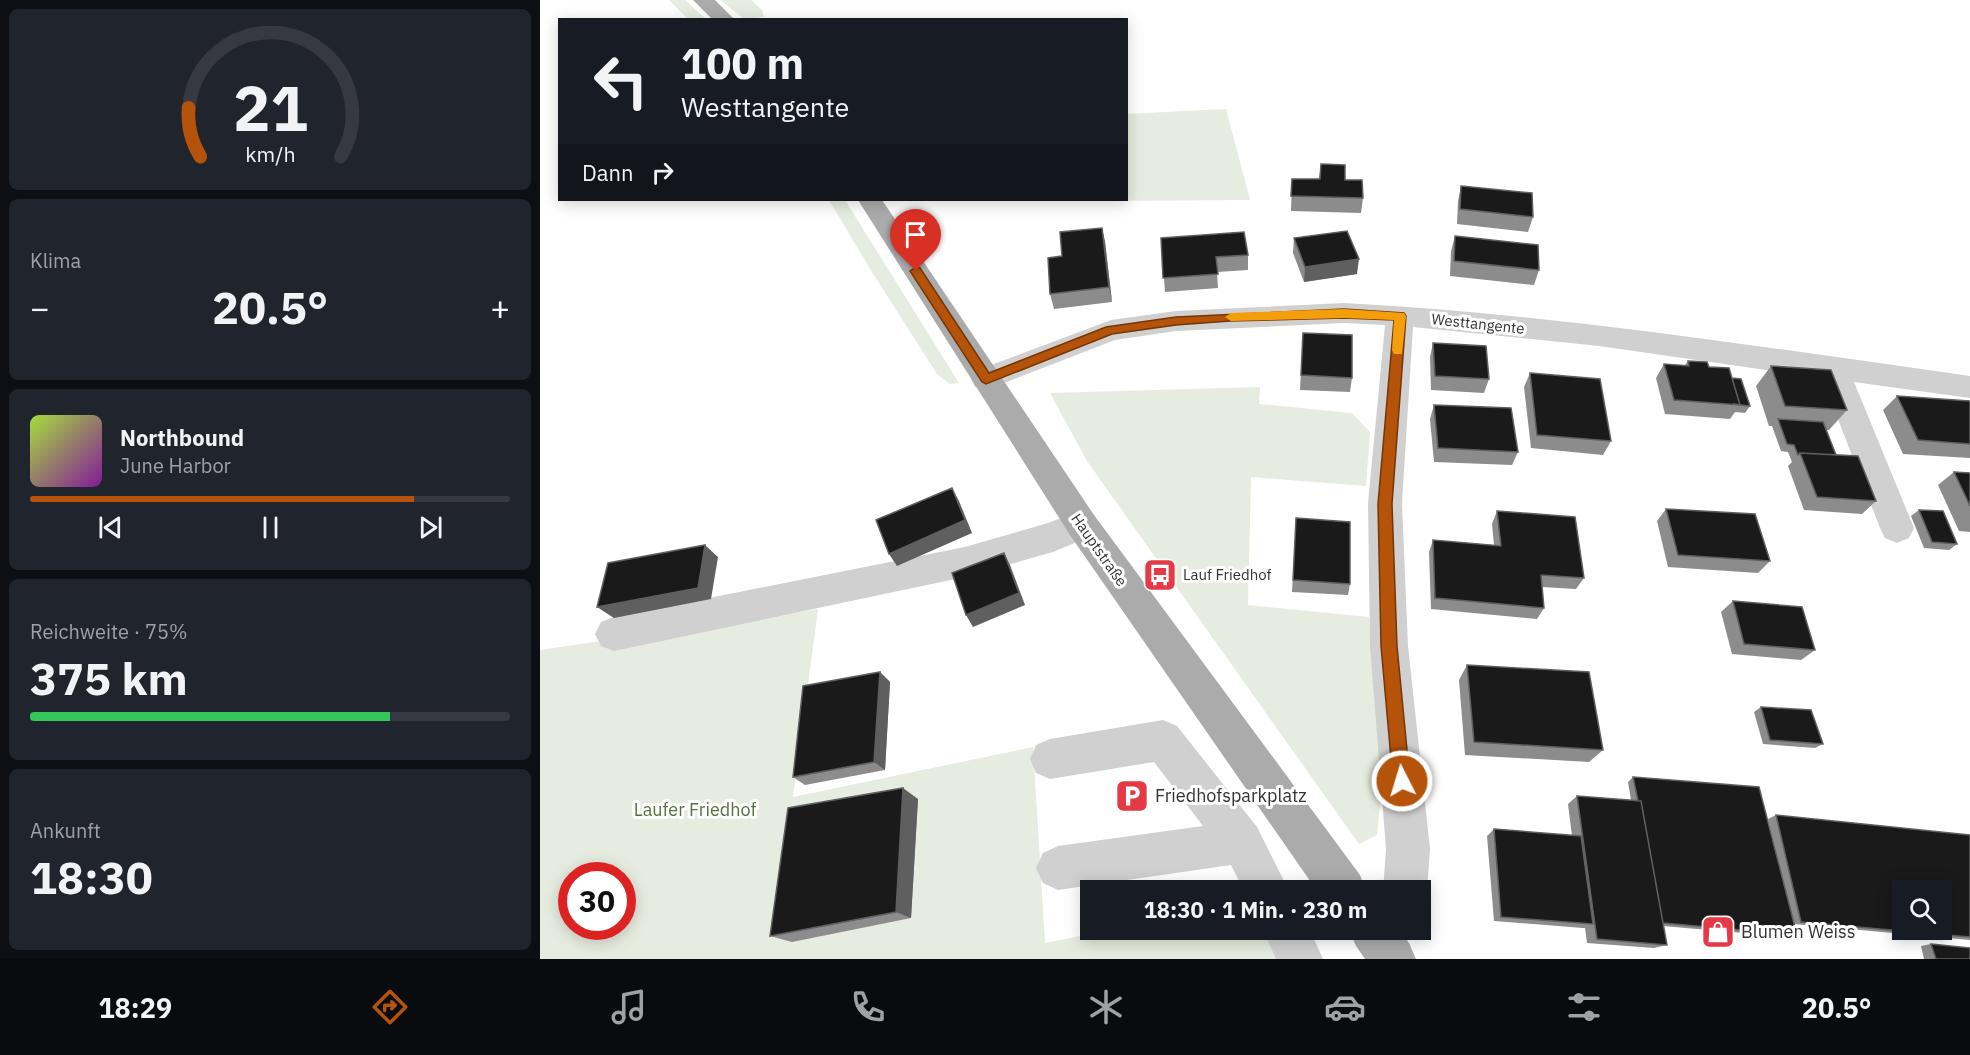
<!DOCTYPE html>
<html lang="de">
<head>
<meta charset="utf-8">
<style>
	body { margin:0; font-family:"IBM Plex Sans",sans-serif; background:#20242c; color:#f1f3f6; height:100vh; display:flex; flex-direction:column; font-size:22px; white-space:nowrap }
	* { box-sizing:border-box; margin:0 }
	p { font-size:20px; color:#9ea1a6 }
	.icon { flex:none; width:33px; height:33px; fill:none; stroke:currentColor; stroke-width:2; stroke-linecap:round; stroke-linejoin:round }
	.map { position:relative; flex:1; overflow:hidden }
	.side { display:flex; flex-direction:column; gap:9px; padding:9px; background:#0d0f14; width:540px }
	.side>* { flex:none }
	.top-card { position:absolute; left:18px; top:18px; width:570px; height:183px; border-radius:0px; box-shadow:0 3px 15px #0003; background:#171b24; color:#f1f3f6; overflow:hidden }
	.fabs { position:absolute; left:1352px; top:880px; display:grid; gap:12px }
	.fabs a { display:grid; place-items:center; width:60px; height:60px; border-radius:0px; background:#171b24; box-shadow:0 3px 15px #0003; font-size:30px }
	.speed { position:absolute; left:18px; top:862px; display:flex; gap:12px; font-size:30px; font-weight:700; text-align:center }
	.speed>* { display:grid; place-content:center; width:78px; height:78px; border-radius:50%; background:#171b24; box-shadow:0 3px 15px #0003; line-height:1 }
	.speed .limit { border:9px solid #d22; background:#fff; color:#111 }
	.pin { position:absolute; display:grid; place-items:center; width:51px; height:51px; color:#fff; margin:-62px -26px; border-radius:50% 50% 50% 0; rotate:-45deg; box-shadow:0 0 6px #0007 }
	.pin .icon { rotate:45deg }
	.me { position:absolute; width:66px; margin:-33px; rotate:355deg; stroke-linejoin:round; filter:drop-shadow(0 0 4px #0008) }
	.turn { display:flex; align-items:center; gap:21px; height:126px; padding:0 24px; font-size:27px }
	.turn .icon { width:78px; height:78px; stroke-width:2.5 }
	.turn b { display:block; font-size:42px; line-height:51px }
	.then { display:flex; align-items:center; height:57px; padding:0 24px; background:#0003; gap:12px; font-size:22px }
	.big { font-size:45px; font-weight:700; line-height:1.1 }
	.side .card { flex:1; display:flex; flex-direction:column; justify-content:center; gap:9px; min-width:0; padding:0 21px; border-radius:9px; background:#20242c }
	.side .dial { align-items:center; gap:0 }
	.dial svg { height:156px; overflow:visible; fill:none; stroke:#363941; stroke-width:7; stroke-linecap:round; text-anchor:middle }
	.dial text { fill:#f1f3f6; stroke:none }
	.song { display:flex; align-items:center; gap:18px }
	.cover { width:72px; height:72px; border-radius:9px; background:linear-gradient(135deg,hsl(80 70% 55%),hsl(290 70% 35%)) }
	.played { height:6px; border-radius:3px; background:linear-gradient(90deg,#b45309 80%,#363941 80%) }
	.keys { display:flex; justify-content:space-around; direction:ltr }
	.heat { display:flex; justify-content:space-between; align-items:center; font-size:33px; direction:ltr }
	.charge { height:9px; border-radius:4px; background:linear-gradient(90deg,#34c759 75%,#363941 0) }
	.trip { position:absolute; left:540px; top:880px; width:351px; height:60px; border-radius:0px; background:#171b24; box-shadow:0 3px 15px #0003; font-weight:700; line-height:60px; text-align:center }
	.menu { display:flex; height:96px; justify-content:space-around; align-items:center; background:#090b0e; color:#9ea1a6 }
	.menu .icon { width:42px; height:42px }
	.menu .current { color:#b45309 }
	.menu b { font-size:27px; color:#f1f3f6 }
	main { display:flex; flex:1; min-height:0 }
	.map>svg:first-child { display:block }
	.green { fill:#e6ecdf; fill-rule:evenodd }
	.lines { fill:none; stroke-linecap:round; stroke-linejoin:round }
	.minor { fill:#d0d0d0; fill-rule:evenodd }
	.major { fill:#ababab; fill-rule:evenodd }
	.wall { fill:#8c8c8c }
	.shaded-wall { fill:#5f5f5f }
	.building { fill:#1a1a1a; stroke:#5f5f5f; stroke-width:1.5; fill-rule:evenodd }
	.route { fill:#b45309; stroke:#753606; stroke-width:1.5 }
	.slow { fill:#f59e0b }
	.labels { text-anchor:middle; stroke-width:6; stroke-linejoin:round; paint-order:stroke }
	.street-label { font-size:15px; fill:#333; stroke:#fff }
	.poi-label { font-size:15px; fill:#333; stroke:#fff; text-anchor:start }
	.near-poi-label { font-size:18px; fill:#333; stroke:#fff; text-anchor:start }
	.near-park-label { font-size:18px; fill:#56703f; stroke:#fff }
</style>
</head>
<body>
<main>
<section class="side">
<div class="card dial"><svg viewBox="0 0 100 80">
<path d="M14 69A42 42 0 1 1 86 69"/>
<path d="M14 69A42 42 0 0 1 8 44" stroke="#b45309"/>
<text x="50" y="56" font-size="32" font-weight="700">21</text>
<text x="50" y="72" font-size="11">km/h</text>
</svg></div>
<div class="card"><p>Klima</p>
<div class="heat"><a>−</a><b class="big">20.5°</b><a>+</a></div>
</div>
<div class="card">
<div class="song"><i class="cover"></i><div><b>Northbound</b><p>June Harbor</p></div></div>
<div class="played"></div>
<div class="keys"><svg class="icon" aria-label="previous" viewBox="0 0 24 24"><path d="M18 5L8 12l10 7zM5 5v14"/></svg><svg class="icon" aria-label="pause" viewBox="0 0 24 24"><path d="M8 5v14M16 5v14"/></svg><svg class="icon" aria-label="next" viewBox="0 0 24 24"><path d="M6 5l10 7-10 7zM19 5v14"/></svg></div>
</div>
<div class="card"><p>Reichweite · 75%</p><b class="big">375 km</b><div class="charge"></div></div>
<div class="card"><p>Ankunft</p><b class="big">18:30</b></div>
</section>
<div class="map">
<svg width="1430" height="959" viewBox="0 0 1430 959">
	<rect width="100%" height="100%" fill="#fff"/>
	<path class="green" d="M 129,0 L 145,0 L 166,19 L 148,19 Z
		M 180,0 L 211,0 L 222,10 L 224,17 L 204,19 Z
		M 686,109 L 710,200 L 559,201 L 586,200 L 587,114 Z
		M 289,200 L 305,200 L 419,383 L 410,384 L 397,374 L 332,272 Z
		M 720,387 L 719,404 L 812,413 L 830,432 L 826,486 L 711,477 L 708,605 L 829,617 L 842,788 L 837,835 L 819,844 L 547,461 L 510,393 Z
		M 278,609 L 253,797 L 493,747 L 505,943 L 570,930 L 744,930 L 751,959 L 0,959 L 0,650 ZM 32,876 L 82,876 L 82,927 L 32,927 Z"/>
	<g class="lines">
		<path class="minor" d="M 804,303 C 1014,314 1222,347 1430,376 L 1430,398 L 1314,382 L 1374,528 L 1369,538 L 1357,543 L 1345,538 L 1340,528 L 1282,378 L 1059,346 L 873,327 L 862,503 L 868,646 L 890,849 L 887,891 L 880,907 L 880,891 L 843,891 L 846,849 L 830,646 L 828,503 L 845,325 L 804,323 L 636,331 L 575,340 L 446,390 L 435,387 L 431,379 L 435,371 L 571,320 L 636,311 Z
			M 542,510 L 554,515 L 559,525 L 554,535 L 513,552 L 425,577 L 74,651 L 61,646 L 55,634 L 61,622 L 74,617 L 425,547 L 508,523 Z
			M 623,720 L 637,726 L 717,827 L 749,891 L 704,891 L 691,865 L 518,890 L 503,883 L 496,868 L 503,853 L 518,846 L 663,826 L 614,762 L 510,779 L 496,773 L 490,759 L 496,745 L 510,739 Z
			M 723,930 L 770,930 L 783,959 L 736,959 Z"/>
		<path class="major" d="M 153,0 L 175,0 L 195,20 L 173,20 Z
			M 318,200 L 342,200 L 554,515 L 820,875 L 826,891 L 777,891 L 530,535 Z
			M 809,930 L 860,930 L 869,943 L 876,959 L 825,959 L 816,946 Z"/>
	</g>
	<path class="wall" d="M 781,164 L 805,180 L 823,198 L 821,213 L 751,211 L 752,179 L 779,179 Z
		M 921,186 L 993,217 L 988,232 L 917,224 L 918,201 Z
		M 562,228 L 565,242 L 572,302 L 514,309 L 510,294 L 522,256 Z
		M 915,236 L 999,270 L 994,285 L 910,276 L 911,251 Z
		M 621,238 L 708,255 L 708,270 L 677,272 L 678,288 L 625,292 Z
		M 754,238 L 817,274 L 764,282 L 753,253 Z
		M 763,333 L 812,378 L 810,392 L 760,390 Z
		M 893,343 L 949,379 L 944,393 L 891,390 L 890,357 Z
		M 1148,361 L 1169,367 L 1192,378 L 1210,406 L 1205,413 L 1195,412 L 1190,419 L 1125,414 L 1116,378 L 1124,364 L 1145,365 Z
		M 1231,366 L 1307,410 L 1289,430 L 1286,430 L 1296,455 L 1336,501 L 1322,514 L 1264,510 L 1248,466 L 1252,462 L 1248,452 L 1241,451 L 1232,426 L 1229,426 L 1216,386 Z
		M 990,373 L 1071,441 L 1063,455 L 991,448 L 984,387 Z
		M 1357,396 L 1430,401 L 1430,458 L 1363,454 L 1343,410 Z
		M 894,405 L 978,452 L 972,465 L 894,462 L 890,419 Z
		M 1414,472 L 1430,473 L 1430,532 L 1419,531 L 1398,485 Z
		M 1126,509 L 1230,561 L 1218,573 L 1128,567 L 1117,521 Z
		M 1379,510 L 1417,544 L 1409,550 L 1384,548 L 1371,516 Z
		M 957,511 L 1044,578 L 1036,589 L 1002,587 L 1004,608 L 997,619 L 891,609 L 889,552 L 893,540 L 954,545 L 952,524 Z
		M 756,518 L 810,584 L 808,595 L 752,592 Z
		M 1193,601 L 1275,650 L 1261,660 L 1192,654 L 1181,612 Z
		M 927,665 L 1063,750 L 1049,762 L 925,755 L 919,680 Z
		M 340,672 L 350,682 L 345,770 L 265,785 L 253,777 Z
		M 1221,707 L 1283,744 L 1275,748 L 1223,744 L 1214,712 Z
		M 1093,777 L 1240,868 L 1228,819 L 1236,815 L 1430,835 L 1430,940 L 1254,924 L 1257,935 L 1248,937 L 1123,926 L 1127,945 L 1114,948 L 1047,943 L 1045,928 L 1043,928 L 954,921 L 947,836 L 954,829 L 1032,836 L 1028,804 L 1037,796 L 1091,800 L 1088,782 Z
		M 378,799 L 371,918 L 252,942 L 230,936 Z
		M 1391,944 L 1430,959 L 1384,959 L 1381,946 Z"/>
	<path class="shaded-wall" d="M 562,228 L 565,242 L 572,302 L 569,287 Z
		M 819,259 L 817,274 L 764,282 L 765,267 Z
		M 412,488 L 419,501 L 432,533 L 357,566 L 349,554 Z
		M 165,545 L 178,557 L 171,599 L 74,618 L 57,607 Z
		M 464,553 L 470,565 L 485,605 L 433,627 L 426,615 Z
		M 340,672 L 350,682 L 345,770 L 334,762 Z
		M 363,788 L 378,799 L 371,918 L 356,912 Z"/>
	<path class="building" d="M 781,164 L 805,165 L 805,180 L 822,180 L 823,198 L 751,196 L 752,179 L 780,179 Z
		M 921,186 L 992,193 L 993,217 L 920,209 Z
		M 562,228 L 569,287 L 510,294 L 508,258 L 522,256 L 520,232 Z
		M 807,231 L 819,259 L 765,267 L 754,238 Z
		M 704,232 L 708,255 L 676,257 L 678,274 L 623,278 L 621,238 Z
		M 915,236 L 998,245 L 999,270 L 914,261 Z
		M 763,333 L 812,335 L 812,378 L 761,375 Z
		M 893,343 L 946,346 L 949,379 L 895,376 Z
		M 1148,361 L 1167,362 L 1169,367 L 1189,368 L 1200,405 L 1134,400 L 1124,364 L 1149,366 Z
		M 1231,366 L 1291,370 L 1307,410 L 1245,406 Z
		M 990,373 L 1060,379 L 1071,441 L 997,435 Z
		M 1192,378 L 1201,379 L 1210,406 L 1193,404 L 1200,405 Z
		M 1357,396 L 1430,401 L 1430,444 L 1378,440 Z
		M 894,405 L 971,408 L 978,452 L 898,448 Z
		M 1238,419 L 1283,422 L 1296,455 L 1260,453 L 1258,455 L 1254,445 L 1247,444 Z
		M 1260,453 L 1318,456 L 1336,501 L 1277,497 Z
		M 1414,472 L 1430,473 L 1430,506 Z
		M 412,488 L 425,520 L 349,554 L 336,520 Z
		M 1126,509 L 1215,514 L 1230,561 L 1138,555 Z
		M 1379,510 L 1403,511 L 1417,544 L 1392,542 Z
		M 957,511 L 1035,517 L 1044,578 L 1001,575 L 1004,608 L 895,598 L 893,540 L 961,546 Z
		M 756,518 L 810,522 L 810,584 L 753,580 Z
		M 165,545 L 158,588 L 57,607 L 68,563 Z
		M 464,553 L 479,593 L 426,615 L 412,573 Z
		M 1193,601 L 1262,607 L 1275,650 L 1204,644 Z
		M 927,665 L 1049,672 L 1063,750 L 934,742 Z
		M 340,672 L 334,762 L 253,777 L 263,686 Z
		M 1221,707 L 1271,710 L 1283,744 L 1230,740 Z
		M 1093,777 L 1219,787 L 1257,935 L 1123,923 L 1101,801 L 1098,801 Z
		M 363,788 L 356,912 L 230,936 L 248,808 Z
		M 1037,796 L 1101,801 L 1127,945 L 1057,939 Z
		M 1236,815 L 1430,835 L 1430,937 L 1261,922 ZM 1362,891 L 1401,891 L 1401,930 L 1362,930 Z
		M 954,829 L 1041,836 L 1053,924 L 961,917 Z
		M 1391,944 L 1430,948 L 1430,959 L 1396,959 Z"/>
	<path class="route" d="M 376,267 L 380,268 L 449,373 L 566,327 L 636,317 L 804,309 L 864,313 L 866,316 L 852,504 L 857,646 L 870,781 L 868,787 L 862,790 L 856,787 L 853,781 L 841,646 L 838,504 L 854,320 L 804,318 L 690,321 L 636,325 L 572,334 L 446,384 L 442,382 L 370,271 Z"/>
	<path class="slow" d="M 804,309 L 864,313 L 866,316 L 862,354 L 854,354 L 852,350 L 854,320 L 804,318 L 691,321 L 685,317 L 691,313 Z"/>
	<defs>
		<g id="bus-square" transform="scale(1.725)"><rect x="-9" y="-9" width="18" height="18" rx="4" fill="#e63946" stroke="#fff"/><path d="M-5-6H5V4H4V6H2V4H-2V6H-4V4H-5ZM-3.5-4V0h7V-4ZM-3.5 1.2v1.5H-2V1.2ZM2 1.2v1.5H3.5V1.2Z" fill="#fff"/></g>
		<g id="parking-square" transform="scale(1.725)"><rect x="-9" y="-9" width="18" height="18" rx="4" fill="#e63946" stroke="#fff"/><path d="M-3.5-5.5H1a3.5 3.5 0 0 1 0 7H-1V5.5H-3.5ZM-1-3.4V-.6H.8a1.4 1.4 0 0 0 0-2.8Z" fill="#fff"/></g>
		<g id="shop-square" transform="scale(1.725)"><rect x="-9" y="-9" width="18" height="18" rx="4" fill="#e63946" stroke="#fff"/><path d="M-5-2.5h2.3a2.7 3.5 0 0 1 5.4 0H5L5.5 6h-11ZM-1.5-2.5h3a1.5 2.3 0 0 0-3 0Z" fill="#fff"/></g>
	</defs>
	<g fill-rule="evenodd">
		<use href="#bus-square" x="620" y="575"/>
		<use href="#parking-square" x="592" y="796"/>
		<use href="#shop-square" x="1178" y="932"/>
	</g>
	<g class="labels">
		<g class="street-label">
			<text transform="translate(938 324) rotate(6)" y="5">Westtangente</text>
			<text transform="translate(559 550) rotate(55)" y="5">Hauptstraße</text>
		</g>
		<g class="poi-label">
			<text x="643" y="580">Lauf Friedhof</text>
		</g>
		<g class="near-poi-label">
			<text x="615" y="802">Friedhofsparkplatz</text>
			<text x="1201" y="938">Blumen Weiss</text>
		</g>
		<g class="near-park-label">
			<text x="155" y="816">Laufer Friedhof</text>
		</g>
	</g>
</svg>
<div class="fabs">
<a><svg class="icon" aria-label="search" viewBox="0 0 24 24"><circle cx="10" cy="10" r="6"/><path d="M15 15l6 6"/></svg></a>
</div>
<div class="speed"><div class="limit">30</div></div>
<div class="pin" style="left:376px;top:271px;background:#d93025"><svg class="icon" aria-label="arrive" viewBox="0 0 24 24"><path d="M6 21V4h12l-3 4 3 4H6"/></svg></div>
<svg class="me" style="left:862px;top:781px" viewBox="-20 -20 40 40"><circle r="17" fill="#b45309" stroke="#fff" stroke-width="3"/><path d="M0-11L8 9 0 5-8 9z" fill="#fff"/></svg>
<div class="trip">18:30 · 1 Min. · 230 m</div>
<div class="top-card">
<div class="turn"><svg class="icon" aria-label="left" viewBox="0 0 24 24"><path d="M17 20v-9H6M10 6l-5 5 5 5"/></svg><div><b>100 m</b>Westtangente</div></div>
<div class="then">Dann<svg class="icon" aria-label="right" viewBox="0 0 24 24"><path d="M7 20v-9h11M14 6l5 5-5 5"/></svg></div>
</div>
</div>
</main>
<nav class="menu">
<b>18:29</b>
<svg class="icon current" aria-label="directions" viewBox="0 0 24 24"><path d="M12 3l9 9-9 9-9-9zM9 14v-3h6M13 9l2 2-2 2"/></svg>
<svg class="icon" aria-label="music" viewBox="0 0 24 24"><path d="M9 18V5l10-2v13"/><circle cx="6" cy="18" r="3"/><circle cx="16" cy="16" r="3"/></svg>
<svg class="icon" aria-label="phone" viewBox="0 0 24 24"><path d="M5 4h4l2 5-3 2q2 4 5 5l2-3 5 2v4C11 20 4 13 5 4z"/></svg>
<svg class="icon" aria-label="climate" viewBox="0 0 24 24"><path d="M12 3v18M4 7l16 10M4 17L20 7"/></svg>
<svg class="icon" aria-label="car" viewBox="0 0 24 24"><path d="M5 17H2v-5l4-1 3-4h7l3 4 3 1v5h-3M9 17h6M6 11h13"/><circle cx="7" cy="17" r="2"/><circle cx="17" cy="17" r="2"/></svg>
<svg class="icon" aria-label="filters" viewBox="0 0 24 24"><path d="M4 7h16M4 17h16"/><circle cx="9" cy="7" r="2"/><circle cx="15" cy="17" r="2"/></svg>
<b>20.5°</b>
</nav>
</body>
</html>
